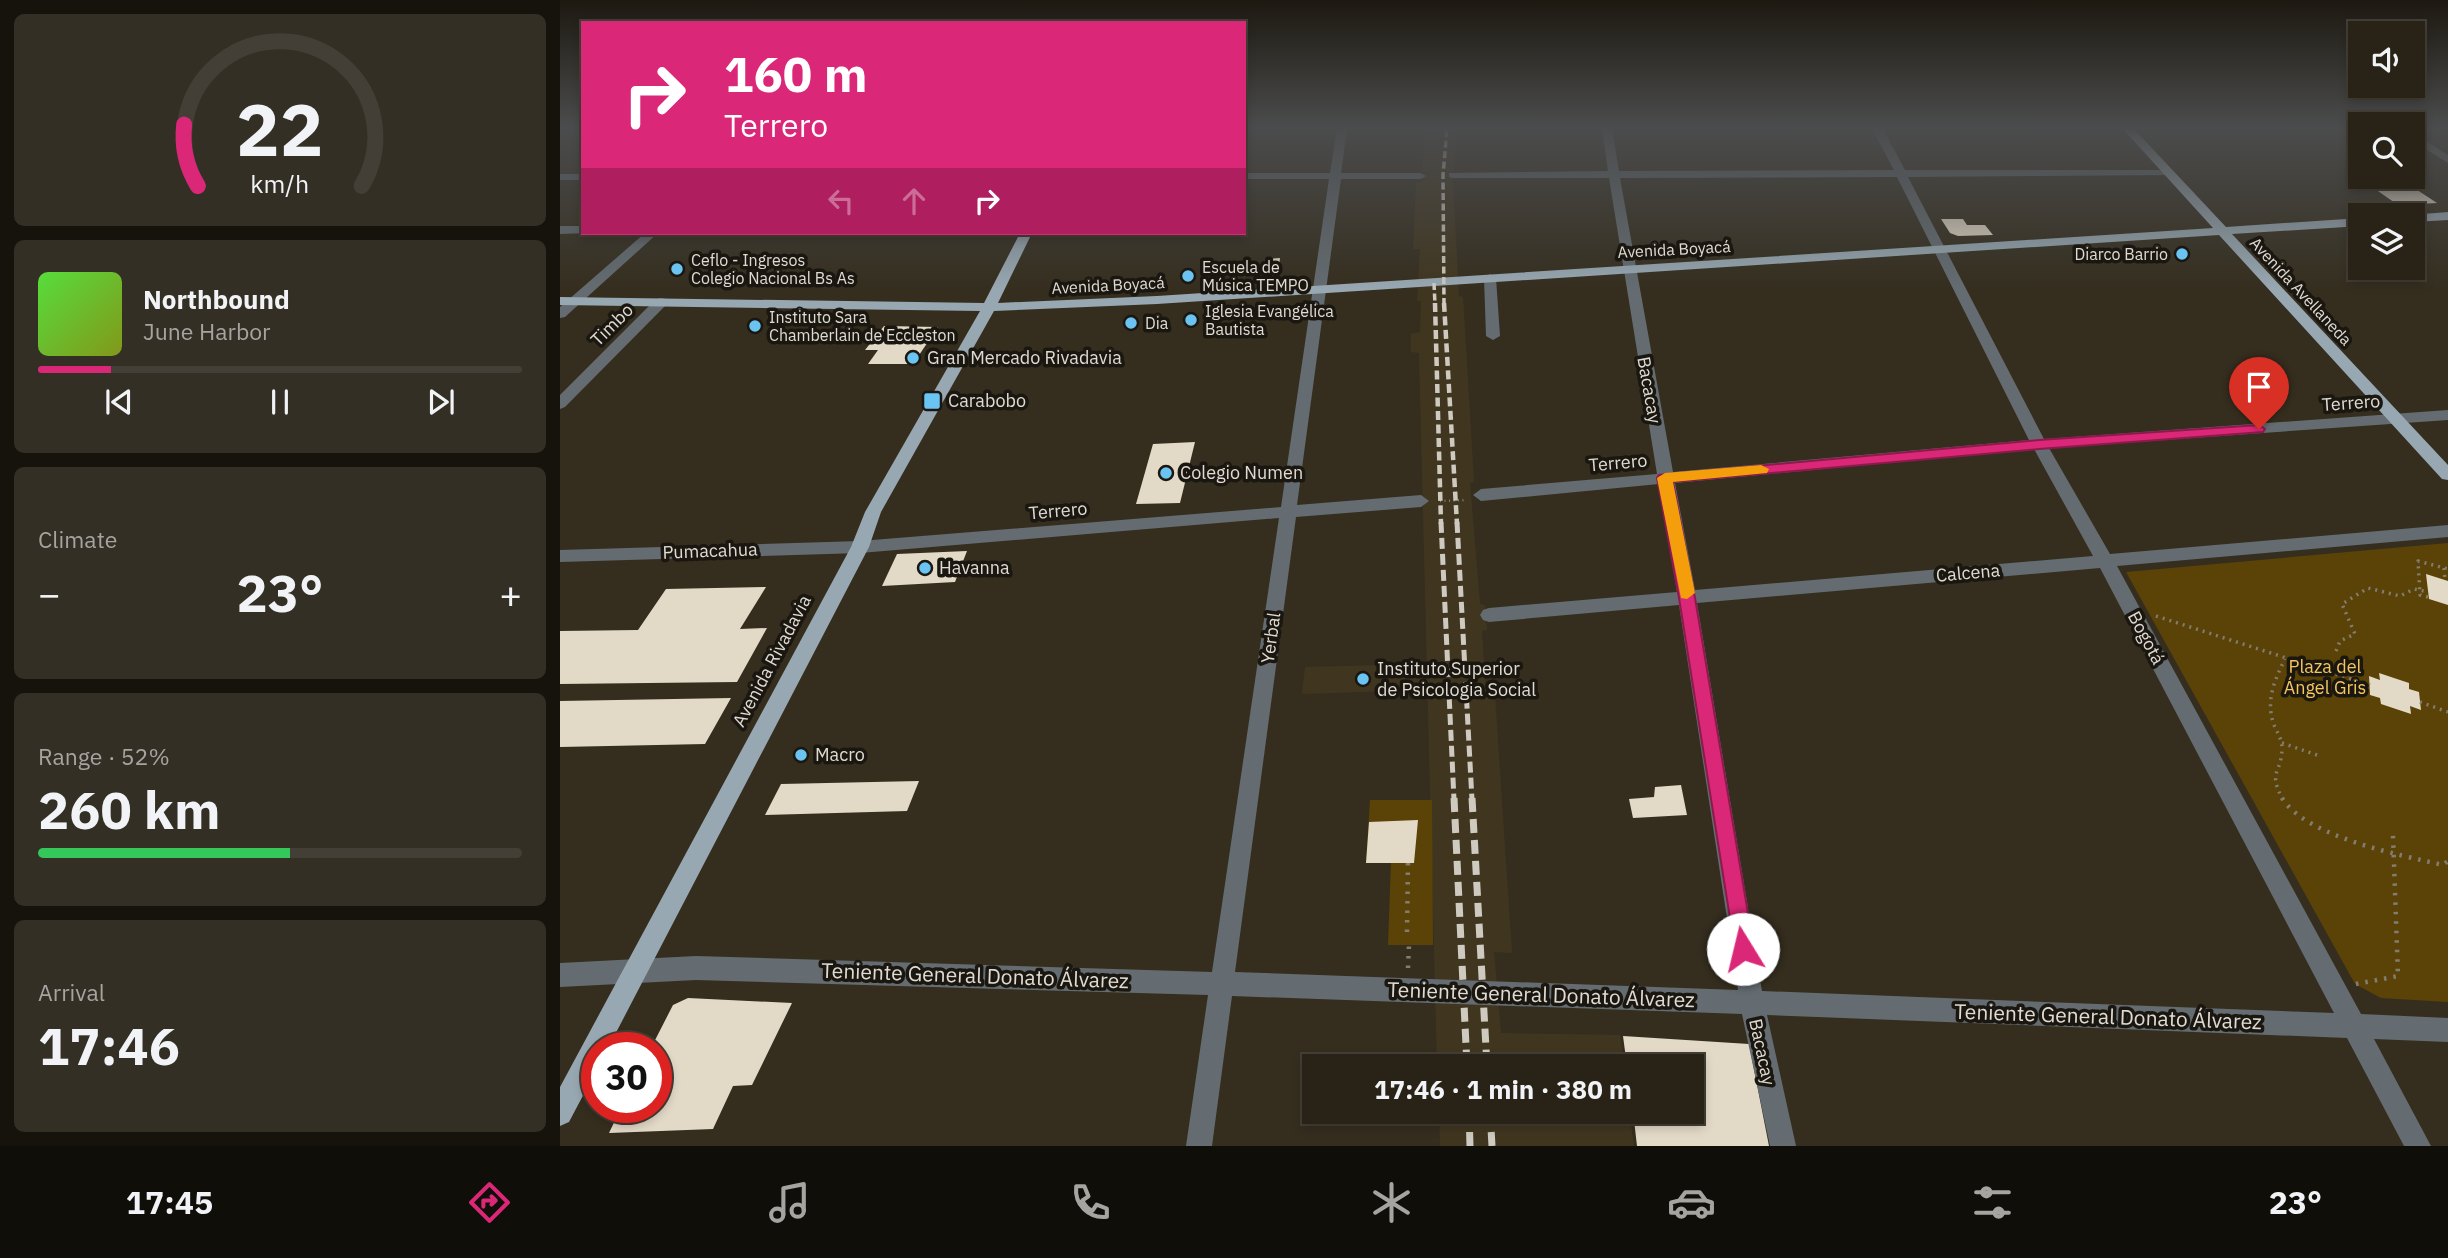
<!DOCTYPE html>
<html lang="en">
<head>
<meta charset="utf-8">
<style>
	body { margin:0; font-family:"IBM Plex Sans",sans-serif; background:#342f24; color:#f1f3f6; height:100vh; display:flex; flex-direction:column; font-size:26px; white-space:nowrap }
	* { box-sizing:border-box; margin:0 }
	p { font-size:23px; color:#a5a4a1 }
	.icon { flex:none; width:38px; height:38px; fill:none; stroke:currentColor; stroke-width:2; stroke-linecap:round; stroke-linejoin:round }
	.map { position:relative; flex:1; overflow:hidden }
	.sheet { display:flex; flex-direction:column; gap:14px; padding:14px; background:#16130d; width:560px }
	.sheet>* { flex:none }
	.banner { position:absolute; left:21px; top:21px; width:665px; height:214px; border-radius:0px; box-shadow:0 4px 10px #0003,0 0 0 2px #443f36; background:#db2777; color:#fff; overflow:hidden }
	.fabs { position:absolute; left:1788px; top:21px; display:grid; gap:14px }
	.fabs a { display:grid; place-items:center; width:77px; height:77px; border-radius:0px; background:#282217; box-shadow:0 4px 10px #0003,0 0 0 2px #443f36; font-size:35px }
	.speed { position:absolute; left:21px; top:1032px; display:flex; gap:14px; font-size:35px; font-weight:700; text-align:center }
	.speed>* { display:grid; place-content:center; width:91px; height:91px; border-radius:50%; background:#282217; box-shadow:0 4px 10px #0003,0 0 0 2px #443f36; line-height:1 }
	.speed .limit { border:10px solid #d22; background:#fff; color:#111 }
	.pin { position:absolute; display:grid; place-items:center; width:60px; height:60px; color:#fff; margin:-72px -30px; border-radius:50% 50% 50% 0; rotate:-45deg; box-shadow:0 0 7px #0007 }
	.pin .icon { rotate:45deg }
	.me { position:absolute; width:77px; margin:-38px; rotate:351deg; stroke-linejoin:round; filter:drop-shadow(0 0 5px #0008) }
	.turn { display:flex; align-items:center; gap:24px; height:147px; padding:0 28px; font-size:32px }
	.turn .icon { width:91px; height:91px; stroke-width:2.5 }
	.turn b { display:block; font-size:49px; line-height:60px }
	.lanes { display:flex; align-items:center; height:66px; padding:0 28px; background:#0003; justify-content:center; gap:35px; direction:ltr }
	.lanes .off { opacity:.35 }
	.big { font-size:52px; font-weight:700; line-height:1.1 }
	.sheet .tile { flex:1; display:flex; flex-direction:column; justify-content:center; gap:10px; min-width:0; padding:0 24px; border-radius:10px; background:#342f24 }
	.sheet .dial { align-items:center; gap:0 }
	.dial svg { height:182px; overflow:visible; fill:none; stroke:#443f36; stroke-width:7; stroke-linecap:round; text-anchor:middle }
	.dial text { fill:#f1f3f6; stroke:none }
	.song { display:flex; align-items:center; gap:21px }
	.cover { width:84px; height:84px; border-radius:10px; background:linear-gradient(135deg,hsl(110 70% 55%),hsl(70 70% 35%)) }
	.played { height:7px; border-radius:4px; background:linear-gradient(90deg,#db2777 15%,#443f36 15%) }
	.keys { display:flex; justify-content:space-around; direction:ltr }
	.heat { display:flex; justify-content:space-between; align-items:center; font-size:38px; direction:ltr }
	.charge { height:10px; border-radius:5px; background:linear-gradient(90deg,#34c759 52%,#443f36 0) }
	.trip { position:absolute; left:742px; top:1054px; width:402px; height:70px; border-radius:0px; background:#282217; box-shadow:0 4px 10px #0003,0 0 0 2px #443f36; font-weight:700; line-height:70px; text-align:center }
	.tabs { display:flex; height:112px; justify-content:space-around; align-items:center; background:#100e09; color:#a5a4a1 }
	.tabs .icon { width:49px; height:49px }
	.tabs .active { color:#db2777 }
	.tabs b { font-size:32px; color:#f1f3f6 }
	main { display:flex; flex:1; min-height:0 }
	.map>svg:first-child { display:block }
	.built { fill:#403620 }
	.green { fill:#5b4307 }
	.building { fill:#e3d9c7 }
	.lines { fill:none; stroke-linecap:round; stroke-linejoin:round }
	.path-far2 { stroke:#837d71; stroke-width:2.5; stroke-dasharray:1 3.5; stroke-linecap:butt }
	.path-far1 { stroke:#837d71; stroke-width:3.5; stroke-dasharray:2 5; stroke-linecap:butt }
	.path { stroke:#837d71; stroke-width:4.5; stroke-dasharray:2.5 7; stroke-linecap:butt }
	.minor { fill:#646c71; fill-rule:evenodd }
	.major { fill:#98a8b2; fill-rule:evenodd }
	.rail-far3 { stroke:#cfcac0; stroke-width:3.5; stroke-dasharray:7 3.5; stroke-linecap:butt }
	.rail-far2 { stroke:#cfcac0; stroke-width:4.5; stroke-dasharray:9 4.5; stroke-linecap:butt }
	.rail-far1 { stroke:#cfcac0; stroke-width:5; stroke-dasharray:11 5; stroke-linecap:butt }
	.rail { stroke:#cfcac0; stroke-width:7; stroke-dasharray:14 7; stroke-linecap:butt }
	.route { fill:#db2777; stroke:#8e194d; stroke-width:2 }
	.slow { fill:#f59e0b }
	.poi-dot { fill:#6ac3f1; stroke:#1a1610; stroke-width:2.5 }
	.labels { text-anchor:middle; stroke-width:7; stroke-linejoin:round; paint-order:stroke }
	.far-street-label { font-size:16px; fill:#e0dbd2; stroke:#1a1610 }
	.far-poi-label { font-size:16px; fill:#e0dbd2; stroke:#1a1610; text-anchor:start }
	.street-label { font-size:18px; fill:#e0dbd2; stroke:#1a1610 }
	.poi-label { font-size:18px; fill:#e0dbd2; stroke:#1a1610; text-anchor:start }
	.park-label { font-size:18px; fill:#f5c55e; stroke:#1a1610 }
	.near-street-label { font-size:21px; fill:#e0dbd2; stroke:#1a1610 }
</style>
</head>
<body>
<main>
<section class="sheet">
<div class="tile dial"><svg viewBox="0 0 100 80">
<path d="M14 69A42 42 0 1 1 86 69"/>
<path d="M14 69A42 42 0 0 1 8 42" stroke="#db2777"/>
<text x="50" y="56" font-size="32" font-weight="700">22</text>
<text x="50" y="72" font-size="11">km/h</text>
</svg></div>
<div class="tile">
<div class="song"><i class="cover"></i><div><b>Northbound</b><p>June Harbor</p></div></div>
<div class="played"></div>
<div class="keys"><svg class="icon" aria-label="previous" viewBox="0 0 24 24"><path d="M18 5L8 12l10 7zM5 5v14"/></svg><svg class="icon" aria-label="pause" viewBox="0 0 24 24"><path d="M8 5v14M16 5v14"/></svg><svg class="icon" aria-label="next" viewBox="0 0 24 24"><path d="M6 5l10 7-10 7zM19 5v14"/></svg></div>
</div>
<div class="tile"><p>Climate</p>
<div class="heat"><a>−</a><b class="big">23°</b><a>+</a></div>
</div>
<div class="tile"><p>Range · 52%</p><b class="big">260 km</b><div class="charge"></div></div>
<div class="tile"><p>Arrival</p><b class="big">17:46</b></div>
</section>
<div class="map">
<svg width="1888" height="1146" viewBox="0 0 1888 1146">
	<rect width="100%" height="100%" fill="#352e1f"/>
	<path class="built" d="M 866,129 L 897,129 L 893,182 L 899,296 L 903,297 L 914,482 L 910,483 L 920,604 L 925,605 L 927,630 L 922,631 L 926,694 L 935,696 L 952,953 L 934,952 L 941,1033 L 1060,1035 L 1064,1066 L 877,1066 L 859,353 L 851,352 L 851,334 L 860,332 L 861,301 L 857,301 L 860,249 L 853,249 L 856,183 L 861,183 Z
		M 863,664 L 862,690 L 742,694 L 745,667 Z
		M 879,1111 L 1069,1111 L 1074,1146 L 880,1146 Z"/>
	<path class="green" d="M 1888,543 L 1888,1002 L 1821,998 L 1795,984 L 1566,572 Z
		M 810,800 L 872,800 L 873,945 L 828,945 L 831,862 L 806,863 Z"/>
	<path class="building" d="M 1842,180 L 1877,203 L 1838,205 L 1805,182 Z
		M 1381,219 L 1403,219 L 1407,225 L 1425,225 L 1433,235 L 1398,236 L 1390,233 Z
		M 720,258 L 718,276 L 703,277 L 705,259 Z
		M 324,326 L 378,327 L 353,364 L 308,364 L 318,350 L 305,350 Z
		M 635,442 L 620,503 L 576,504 L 593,444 Z
		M 407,551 L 395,582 L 322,586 L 337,554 Z
		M 1866,574 L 1888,581 L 1888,605 L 1869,599 Z
		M 206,587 L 180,629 L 207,628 L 177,682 L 0,684 L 0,631 L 78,630 L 106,589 Z
		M 1819,673 L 1849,683 L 1849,689 L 1859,692 L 1861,710 L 1850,706 L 1851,714 L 1821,704 L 1820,698 L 1810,695 L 1809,676 L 1820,680 Z
		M 171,698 L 145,744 L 0,747 L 0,701 Z
		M 359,781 L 347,811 L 205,815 L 221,784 Z
		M 1121,785 L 1127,815 L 1073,818 L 1069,799 L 1094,797 L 1095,787 Z
		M 858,820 L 854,863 L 806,863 L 809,822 Z
		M 128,998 L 232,1003 L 192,1085 L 173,1086 L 153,1129 L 49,1133 L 61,1108 L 96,1108 L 96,1048 L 91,1048 L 113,1005 Z
		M 1063,1036 L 1189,1044 L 1209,1146 L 1077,1146 L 1073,1111 L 1132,1111 L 1132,1066 L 1067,1066 Z"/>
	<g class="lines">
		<path class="path-far2" d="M 880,501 L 907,500"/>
		<path class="path-far1" d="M 1884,568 L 1885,580
			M 1868,597 L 1860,595 L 1858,561 L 1888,569
			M 1596,616 L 1810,685
			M 1776,651 L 1780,641 L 1795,634 L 1782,604 L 1808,588 L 1840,596 L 1854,589 L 1868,592
			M 1791,680 L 1791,696
			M 1860,702 L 1888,712
			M 1722,743 L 1757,755
			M 1723,800 C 1707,770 1722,774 1722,748 C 1722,738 1716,731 1713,722 C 1706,699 1715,679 1725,659"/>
		<path class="path" d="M 1722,798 C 1746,837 1840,855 1883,865 L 1888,861
			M 847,932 L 848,863
			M 848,968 L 849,945
			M 1796,984 L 1838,976 L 1833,835"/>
		<path class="minor" d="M 777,129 L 787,129 L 781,173 L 860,173 L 866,176 L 860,179 L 781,179 L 737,505 L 861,495 L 869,501 L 861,507 L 736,517 L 675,972 L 1178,990 L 1119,605 L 929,622 L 923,620 L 920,615 L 923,610 L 929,608 L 1117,592 L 1099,484 L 921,501 L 913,495 L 921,489 L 1097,474 L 1049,178 L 893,178 L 889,177 L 889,173 L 1048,171 L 1042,129 L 1052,129 L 1059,171 L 1334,170 L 1312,129 L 1323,129 L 1345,170 L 1609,170 L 1615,173 L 1613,175 L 1348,177 L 1484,439 L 1888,410 L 1888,420 L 1489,448 L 1550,554 L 1888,525 L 1888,537 L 1557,566 L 1801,1014 L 1888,1018 L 1888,1042 L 1814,1039 L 1871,1146 L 1844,1146 L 1787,1038 L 1207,1015 L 1236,1146 L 1210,1146 L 1182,1014 L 672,996 L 652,1146 L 626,1146 L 648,995 L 136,980 L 0,987 L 0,963 L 136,956 L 652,972 L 719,518 L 300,553 L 0,562 L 0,550 L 300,541 L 721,507 L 769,179 L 684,179 L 684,173 L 770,173 ZM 1337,177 L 1469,440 L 1113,472 L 1060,178 ZM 1474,449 L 1533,556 L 1135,590 L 1115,483 ZM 1540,568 L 1774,1013 L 1202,991 L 1137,603 Z
			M 1853,133 L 1888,155 L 1888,163 L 1853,141 Z
			M 0,174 L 23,174 L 23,180 L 0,180 Z
			M 0,226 L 23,226 L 23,233 L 27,233 L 0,234 Z
			M 85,233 L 98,233 L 5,317 L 0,318 L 0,307 Z
			M 930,274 L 936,278 L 940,336 L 933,340 L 926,336 L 924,278 Z
			M 101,298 L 106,299 L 106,305 L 5,407 L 0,409 L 0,395 L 96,299 Z"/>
		<path class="major" d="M 1563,129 L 1574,129 L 1666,227 L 1801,218 L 1801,226 L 1672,234 L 1888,465 L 1888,480 L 1882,479 L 1659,235 L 597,304 L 434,311 L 321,512 L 309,547 L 48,1048 L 37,1048 L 37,1069 L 9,1122 L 0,1126 L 0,1087 L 291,547 L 305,512 L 420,311 L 0,305 L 0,297 L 424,303 L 460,233 L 472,233 L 438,303 L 597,296 L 1653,228 Z
			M 1888,212 L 1888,220 L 1853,222 L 1853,215 L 1850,215 Z"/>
		<path class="rail-far3" d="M 874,283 L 875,305
			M 884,305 L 883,175 L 887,129"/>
		<path class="rail-far2" d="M 875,303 L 881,524
			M 884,303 L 897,524"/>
		<path class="rail-far1" d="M 881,522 L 894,800
			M 897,522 L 912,800"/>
		<path class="rail" d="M 894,798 L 907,1066
			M 912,798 L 927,1066
			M 909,1111 L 910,1146
			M 930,1111 L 932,1146"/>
	</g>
	<linearGradient id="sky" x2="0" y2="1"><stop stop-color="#1d1911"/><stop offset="0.44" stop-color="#4b4c4d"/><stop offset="1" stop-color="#4b4c4d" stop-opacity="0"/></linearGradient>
	<rect width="1888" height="290" fill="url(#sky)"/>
	<path class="route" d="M 1699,425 L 1705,429 L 1703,432 L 1479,449 L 1113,482 L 1135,598 L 1194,949 L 1191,956 L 1183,959 L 1176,956 L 1119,598 L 1097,478 L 1099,475 L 1479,440 Z"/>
	<path class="slow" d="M 1201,465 L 1209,469 L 1207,473 L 1113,482 L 1135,593 L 1127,599 L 1121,598 L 1097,478 L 1105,473 Z"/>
	<g class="poi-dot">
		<circle cx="1622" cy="254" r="7"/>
		<circle cx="117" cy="269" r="7"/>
		<circle cx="628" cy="276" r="7"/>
		<circle cx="631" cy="320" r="7"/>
		<circle cx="571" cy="323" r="7"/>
		<circle cx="195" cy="326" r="7"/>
		<circle cx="353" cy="358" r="7"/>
		<rect x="363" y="392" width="18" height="18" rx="3.5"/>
		<circle cx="606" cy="473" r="7"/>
		<circle cx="365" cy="568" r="7"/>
		<circle cx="803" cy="679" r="7"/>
		<circle cx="241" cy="755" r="7"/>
	</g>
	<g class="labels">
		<g class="far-street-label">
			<text transform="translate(1114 249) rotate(-3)" y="6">Avenida Boyacá</text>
			<text transform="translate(548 285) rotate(-3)" y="6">Avenida Boyacá</text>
			<text transform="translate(1741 291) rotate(47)" y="6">Avenida Avellaneda</text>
		</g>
		<g class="far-poi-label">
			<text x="1608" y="260" text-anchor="end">Diarco Barrio</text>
			<text x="131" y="266">Ceflo - Ingresos<tspan x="131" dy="18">Colegio Nacional Bs As</tspan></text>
			<text x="642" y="273">Escuela de<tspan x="642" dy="18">Música TEMPO</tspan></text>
			<text x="645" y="317">Iglesia Evangélica<tspan x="645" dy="18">Bautista</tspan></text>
			<text x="209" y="323">Instituto Sara<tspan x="209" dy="18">Chamberlain de Eccleston</tspan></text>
			<text x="585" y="329">Dia</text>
		</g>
		<g class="street-label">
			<text transform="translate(52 325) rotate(-45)" y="6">Timbo</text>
			<text transform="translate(1089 390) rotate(80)" y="6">Bacacay</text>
			<text transform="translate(1791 403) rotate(-4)" y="6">Terrero</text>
			<text transform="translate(1058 463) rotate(-5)" y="6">Terrero</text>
			<text transform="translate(498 511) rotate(-5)" y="6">Terrero</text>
			<text transform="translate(150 551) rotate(-2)" y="6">Pumacahua</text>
			<text transform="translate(1408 573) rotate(-5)" y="6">Calcena</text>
			<text transform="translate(711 638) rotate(-82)" y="6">Yerbal</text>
			<text transform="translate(1586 638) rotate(62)" y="6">Bogotá</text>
			<text transform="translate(212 661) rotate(-62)" y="6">Avenida Rivadavia</text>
			<text transform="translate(1202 1052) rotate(78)" y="6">Bacacay</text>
		</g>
		<g class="poi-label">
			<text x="367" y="364">Gran Mercado Rivadavia</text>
			<text x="388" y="407">Carabobo</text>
			<text x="620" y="479">Colegio Numen</text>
			<text x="379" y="574">Havanna</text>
			<text x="817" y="675">Instituto Superior<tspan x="817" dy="21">de Psicologia Social</tspan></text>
			<text x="255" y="761">Macro</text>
		</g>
		<g class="park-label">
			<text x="1765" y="673">Plaza del<tspan x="1765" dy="21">Ángel Gris</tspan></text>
		</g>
		<g class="near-street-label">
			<text transform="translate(415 976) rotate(2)" y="7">Teniente General Donato Álvarez</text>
			<text transform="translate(981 995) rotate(2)" y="7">Teniente General Donato Álvarez</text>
			<text transform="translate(1548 1017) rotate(2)" y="7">Teniente General Donato Álvarez</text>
		</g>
	</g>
</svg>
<div class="fabs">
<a><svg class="icon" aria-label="sound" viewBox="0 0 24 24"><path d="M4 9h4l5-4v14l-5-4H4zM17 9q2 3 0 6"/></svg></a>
<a><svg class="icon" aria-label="search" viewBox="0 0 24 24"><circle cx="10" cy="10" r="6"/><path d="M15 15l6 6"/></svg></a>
<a><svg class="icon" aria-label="layers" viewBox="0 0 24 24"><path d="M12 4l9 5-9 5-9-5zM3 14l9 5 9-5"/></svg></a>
</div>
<div class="speed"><div class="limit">30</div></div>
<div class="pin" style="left:1699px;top:429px;background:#d93025"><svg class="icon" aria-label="arrive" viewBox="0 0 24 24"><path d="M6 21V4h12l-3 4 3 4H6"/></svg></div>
<svg class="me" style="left:1183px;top:949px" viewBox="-20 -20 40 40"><circle r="19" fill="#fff"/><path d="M0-13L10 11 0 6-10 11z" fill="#db2777"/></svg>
<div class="trip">17:46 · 1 min · 380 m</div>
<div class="banner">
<div class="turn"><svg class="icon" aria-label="right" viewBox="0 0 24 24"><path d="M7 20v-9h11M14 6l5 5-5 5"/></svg><div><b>160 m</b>Terrero</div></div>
<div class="lanes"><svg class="icon off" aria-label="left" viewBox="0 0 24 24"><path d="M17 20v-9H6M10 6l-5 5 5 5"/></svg><svg class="icon off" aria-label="ahead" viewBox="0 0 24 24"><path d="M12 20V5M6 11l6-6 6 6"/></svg><svg class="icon" aria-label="right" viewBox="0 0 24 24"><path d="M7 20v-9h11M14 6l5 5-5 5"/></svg></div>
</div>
</div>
</main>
<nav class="tabs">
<b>17:45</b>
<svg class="icon active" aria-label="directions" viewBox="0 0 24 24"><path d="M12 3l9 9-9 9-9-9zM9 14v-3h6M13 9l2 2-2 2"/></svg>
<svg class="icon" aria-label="music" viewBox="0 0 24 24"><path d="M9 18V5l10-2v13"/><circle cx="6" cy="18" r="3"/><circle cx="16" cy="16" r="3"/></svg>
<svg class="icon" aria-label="phone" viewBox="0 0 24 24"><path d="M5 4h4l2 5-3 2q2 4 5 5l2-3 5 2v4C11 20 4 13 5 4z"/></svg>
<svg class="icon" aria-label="climate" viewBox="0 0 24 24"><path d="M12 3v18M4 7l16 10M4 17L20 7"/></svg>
<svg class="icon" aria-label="car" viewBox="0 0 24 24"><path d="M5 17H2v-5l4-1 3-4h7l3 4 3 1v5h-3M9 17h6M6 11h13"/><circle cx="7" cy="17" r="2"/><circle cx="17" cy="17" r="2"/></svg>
<svg class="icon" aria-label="filters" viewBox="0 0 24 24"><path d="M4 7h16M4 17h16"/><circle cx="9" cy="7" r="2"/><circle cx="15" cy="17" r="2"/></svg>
<b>23°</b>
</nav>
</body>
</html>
